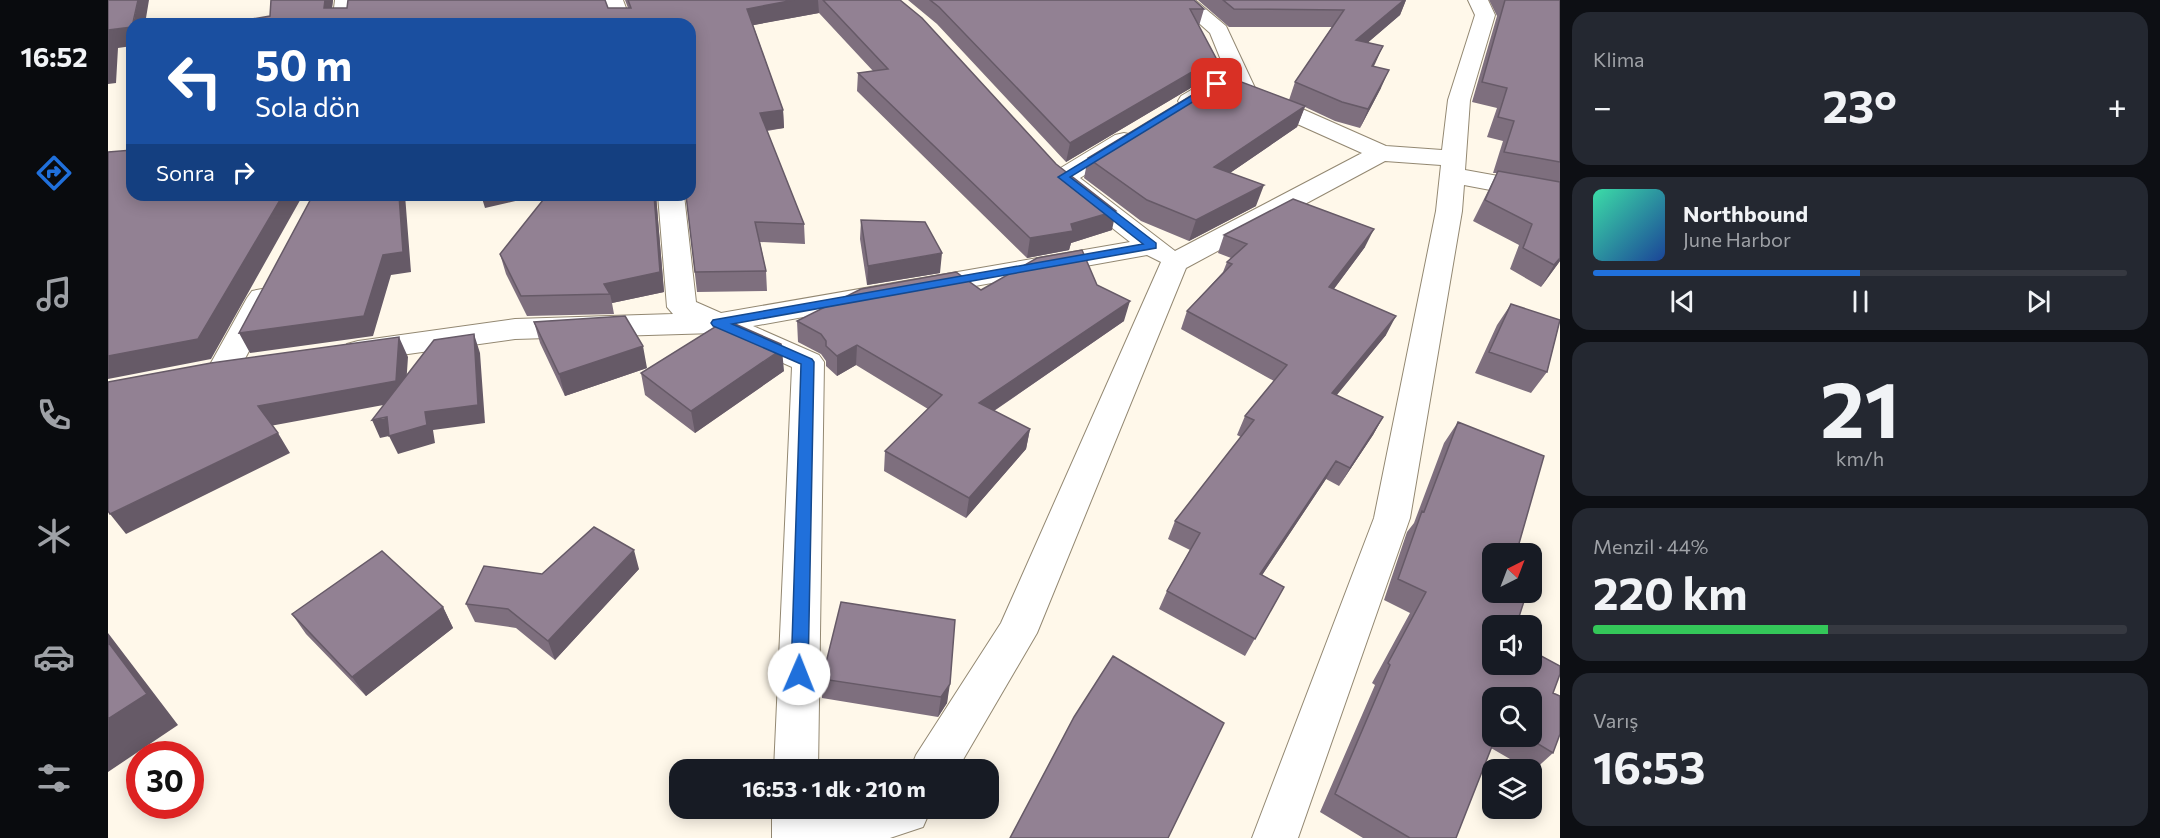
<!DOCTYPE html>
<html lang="tr">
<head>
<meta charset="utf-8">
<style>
	body { margin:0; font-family:Commissioner,sans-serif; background:#242831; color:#f1f3f6; height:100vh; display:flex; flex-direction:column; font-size:22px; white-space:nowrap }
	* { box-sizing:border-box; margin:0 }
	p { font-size:20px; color:#9ea1a6 }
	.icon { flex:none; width:33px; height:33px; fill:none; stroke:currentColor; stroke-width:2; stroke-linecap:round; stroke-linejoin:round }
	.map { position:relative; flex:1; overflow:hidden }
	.drawer { display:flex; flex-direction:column; gap:12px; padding:12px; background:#0d0f14; width:600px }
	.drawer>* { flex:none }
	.top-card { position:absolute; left:18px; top:18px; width:570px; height:183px; border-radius:18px; box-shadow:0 3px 15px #0003; background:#1a4fa0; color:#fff; overflow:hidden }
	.needle { width:39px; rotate:42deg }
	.buttons { position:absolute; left:1374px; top:543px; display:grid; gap:12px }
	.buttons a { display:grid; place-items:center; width:60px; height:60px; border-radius:12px; background:#171b24; box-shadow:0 3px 15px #0003; font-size:30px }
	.speed { position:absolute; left:18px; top:741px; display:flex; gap:12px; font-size:30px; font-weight:700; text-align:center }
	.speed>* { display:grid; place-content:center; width:78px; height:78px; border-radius:50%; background:#171b24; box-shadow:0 3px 15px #0003; line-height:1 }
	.speed .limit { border:9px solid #d22; background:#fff; color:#111 }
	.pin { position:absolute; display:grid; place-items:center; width:51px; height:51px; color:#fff; margin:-26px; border-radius:12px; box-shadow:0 3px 9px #0006 }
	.me { position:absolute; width:66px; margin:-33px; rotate:1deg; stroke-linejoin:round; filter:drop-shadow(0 0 4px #0008) }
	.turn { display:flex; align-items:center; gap:21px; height:126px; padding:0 30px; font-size:27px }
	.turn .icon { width:78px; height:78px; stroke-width:2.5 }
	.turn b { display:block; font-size:42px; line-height:51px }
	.then { display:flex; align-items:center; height:57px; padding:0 30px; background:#0003; gap:12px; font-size:22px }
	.big { font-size:45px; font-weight:700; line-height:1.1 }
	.drawer .card { flex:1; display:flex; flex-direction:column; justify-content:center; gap:9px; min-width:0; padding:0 21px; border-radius:18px; background:#242831 }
	.drawer .dial { align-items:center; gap:0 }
	.dial b { font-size:78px; line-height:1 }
	.song { display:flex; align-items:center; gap:18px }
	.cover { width:72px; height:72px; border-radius:9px; background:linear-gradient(135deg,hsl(160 70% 55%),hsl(220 70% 35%)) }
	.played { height:6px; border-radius:3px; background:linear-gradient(90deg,#2070db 50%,#363941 50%) }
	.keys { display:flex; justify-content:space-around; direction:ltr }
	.heat { display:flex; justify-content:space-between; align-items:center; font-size:33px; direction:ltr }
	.charge { height:9px; border-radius:4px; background:linear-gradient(90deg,#34c759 44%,#363941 0) }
	.trip { position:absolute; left:561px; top:759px; width:330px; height:60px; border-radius:18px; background:#171b24; box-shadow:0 3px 15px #0003; font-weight:700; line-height:60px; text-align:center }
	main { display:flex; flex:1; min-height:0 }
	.menu { display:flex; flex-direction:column; width:108px; justify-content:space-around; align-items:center; background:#090b0e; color:#9ea1a6 }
	.menu .icon { width:42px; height:42px }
	.menu .on { color:#2070db }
	.menu b { font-size:27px; color:#f1f3f6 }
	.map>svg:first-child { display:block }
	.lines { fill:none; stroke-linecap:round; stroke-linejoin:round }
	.minor-casing { stroke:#938872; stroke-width:2 }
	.minor { fill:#fff; fill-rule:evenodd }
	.wall { fill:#7e6f7e; fill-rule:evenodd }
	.shaded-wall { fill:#665a67 }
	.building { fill:#928193; stroke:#665a67; stroke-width:1.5 }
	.route { fill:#2070db; stroke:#15498e; stroke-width:1.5 }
</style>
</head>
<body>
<main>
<nav class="menu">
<b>16:52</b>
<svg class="icon on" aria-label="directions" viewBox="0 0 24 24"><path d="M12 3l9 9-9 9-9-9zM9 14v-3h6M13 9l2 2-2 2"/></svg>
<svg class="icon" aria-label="music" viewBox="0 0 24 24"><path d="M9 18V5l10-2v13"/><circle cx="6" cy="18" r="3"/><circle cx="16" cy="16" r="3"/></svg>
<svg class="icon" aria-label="phone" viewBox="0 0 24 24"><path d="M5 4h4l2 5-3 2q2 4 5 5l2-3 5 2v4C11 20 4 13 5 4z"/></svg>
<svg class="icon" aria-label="climate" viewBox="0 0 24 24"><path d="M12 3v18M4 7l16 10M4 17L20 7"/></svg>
<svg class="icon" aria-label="car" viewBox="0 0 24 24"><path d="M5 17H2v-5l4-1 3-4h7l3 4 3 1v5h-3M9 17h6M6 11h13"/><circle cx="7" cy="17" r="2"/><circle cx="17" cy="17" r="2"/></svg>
<svg class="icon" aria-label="filters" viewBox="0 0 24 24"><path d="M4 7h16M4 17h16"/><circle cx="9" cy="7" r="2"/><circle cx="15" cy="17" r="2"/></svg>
</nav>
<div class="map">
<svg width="1452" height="838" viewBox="0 0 1452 838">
	<rect width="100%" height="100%" fill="#fff8ea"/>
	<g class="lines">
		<g class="minor-casing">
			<path id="minor" d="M 227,0 L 247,0 L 244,24 L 224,24 Z
				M 495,0 L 515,0 L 524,24 L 504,24 Z
				M 1065,0 L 1087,0 L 1118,26 L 1147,88 L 1278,146 L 1334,150 L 1340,100 L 1367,15 L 1360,0 L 1380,0 L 1387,15 L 1362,100 L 1357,170 L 1452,187 L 1452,203 L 1356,185 L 1354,211 L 1302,518 L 1190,838 L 1144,838 L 1266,518 L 1328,211 L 1333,165 L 1277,161 L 1078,268 L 929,633 L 849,770 L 802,770 L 808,755 L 893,623 L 1053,262 L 1039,255 L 645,326 L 711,355 L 716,362 L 710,770 L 666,770 L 684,367 L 607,333 L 407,339 L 250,361 L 239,358 L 235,351 L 239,344 L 250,341 L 407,319 L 565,314 L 559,307 L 550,195 L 576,195 L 588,302 L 613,313 L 1022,242 L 946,182 L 942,177 L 946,172 L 1007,135 L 1016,133 L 1025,135 L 1028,140 L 1025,145 L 972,178 L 1067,251 L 1254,153 L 1129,97 L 1123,85 C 1108,94 1091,110 1073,106 L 1070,101 L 1073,96 L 1117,70 L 1102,33 Z
				M 154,289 L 164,291 L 169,298 L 131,370 L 126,378 L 115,381 L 104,378 L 99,370 L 139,298 L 144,291 Z
				M 664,808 L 710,808 L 710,811 L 721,808 L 821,808 L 822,811 L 815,827 L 782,838 L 664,838 Z"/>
		</g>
		<use href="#minor" class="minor"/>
	</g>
	<path class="wall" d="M 163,0 L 225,0 L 224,8 L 520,8 L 517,0 L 792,0 L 1004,230 L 963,243 L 961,250 L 919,258 L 749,91 L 750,73 L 765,71 L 711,13 L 645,25 L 675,110 L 676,128 L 659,131 L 696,224 L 697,244 L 652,242 L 658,271 L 659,291 L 589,292 L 578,195 L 582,24 L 162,16 Z
		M 800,0 L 1086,0 L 1096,9 L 1091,26 L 1108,58 L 1103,76 L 958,162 L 829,24 Z
		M 1090,0 L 1298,0 L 1292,15 L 1259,43 L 1273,88 L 1252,128 L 1227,121 L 1197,107 L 1189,127 L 1122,173 L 1148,206 L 1081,241 L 1033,221 L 976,178 L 980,158 L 1120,77 L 1181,100 L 1187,82 L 1224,27 L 1121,27 Z
		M 1381,0 L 1452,0 L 1452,261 L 1433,287 L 1402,269 L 1411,245 L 1365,221 L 1389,173 L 1385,173 L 1395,141 L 1379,137 L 1389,108 L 1364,102 L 1389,16 Z
		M 548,195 L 556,292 L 504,303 L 506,314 L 419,316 L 398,274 L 392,254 Z
		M 753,220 L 832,273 L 759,285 L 752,239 Z
		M 1116,235 L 1257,247 L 1226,289 L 1278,335 L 1228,395 L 1275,417 L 1265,435 L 1231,486 L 1218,479 L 1154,575 L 1176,587 L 1137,656 L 1051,609 L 1059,591 L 1082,550 L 1060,539 L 1067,521 L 1133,437 L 1129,435 L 1137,416 L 1166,381 L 1073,329 L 1079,311 L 1115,272 L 1119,262 L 1123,258 L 1110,253 Z
		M 989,285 L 1016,321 L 886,411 L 922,429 L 918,449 L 858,518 L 776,471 L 777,451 L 820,409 L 748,365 L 729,376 L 718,366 L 718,361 L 713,354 L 690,342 L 689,321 L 873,290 Z
		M 1403,304 L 1439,372 L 1423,393 L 1367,373 L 1389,325 Z
		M 426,322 L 539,368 L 457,396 L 432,343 Z
		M 676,371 L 587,433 L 537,395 L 533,373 Z
		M 1350,422 L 1384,626 L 1445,693 L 1445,753 L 1424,772 L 1424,770 L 1421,770 L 1383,748 L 1348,838 L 1255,838 L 1212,812 L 1267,685 L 1264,683 L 1302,613 L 1276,600 L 1299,532 L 1306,523 L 1336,443 ZM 1384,698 L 1424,736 L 1384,736 Z
		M 531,569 L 447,660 L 408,628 L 367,622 L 358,604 L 434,574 Z
		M 335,607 L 345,628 L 258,696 L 198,634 L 184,614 Z
		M 847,620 L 839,703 L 830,717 L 714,698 L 714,679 Z"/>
	<path class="shaded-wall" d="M 30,0 L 41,0 L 37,24 L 25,24 Z
		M 217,0 L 225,0 L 222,24 L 216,8 Z
		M 686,0 L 710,0 L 711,13 L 641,26 L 639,9 Z
		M 1296,0 L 1298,0 L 1292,15 L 1242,58 L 1248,40 Z
		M 24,27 L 24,46 L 10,48 L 8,83 L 0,84 L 0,30 Z
		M 1275,46 L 1267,64 L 1256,84 L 1264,66 Z
		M 1108,58 L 1103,76 L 958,162 L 962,143 Z
		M 1281,70 L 1273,88 L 1252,128 L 1260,109 Z
		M 1197,106 L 1189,127 L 1100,188 L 1106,167 Z
		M 675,110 L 676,128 L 653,131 L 652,113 Z
		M 1156,185 L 1148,206 L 1081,241 L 1088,220 Z
		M 175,195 L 195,195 L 103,359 L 0,379 L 0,356 Z
		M 291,195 L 297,195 L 303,272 L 283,275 L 265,336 L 142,353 L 131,333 Z
		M 373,195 L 433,195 L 377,208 Z
		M 546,195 L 548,195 L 556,292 L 504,303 L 502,294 L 496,284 Z
		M 1008,211 L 1004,230 L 963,243 L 961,250 L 919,258 L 922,238 L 963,224 Z
		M 1266,229 L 1257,247 L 1213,306 L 1221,287 Z
		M 834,253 L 832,273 L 759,285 L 760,266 Z
		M 1452,258 L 1452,261 L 1433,287 L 1446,265 Z
		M 1022,301 L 1016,321 L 868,423 L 871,403 Z
		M 1288,316 L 1278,335 L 1215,412 L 1224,393 Z
		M 366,334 L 372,353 L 377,423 L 325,430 L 327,443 L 290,454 L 281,436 L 272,438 L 264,420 L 317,412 Z
		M 291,337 L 300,357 L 297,401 L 162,426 L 150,406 Z
		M 749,345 L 748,365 L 729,376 L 729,356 Z
		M 535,346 L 539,368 L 457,396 L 451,374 Z
		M 674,349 L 676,371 L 587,433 L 583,411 Z
		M 1275,417 L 1265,435 L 1231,486 L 1242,468 Z
		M 922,429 L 918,449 L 858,518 L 861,498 Z
		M 170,433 L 182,453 L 18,534 L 2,514 Z
		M 1228,461 L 1218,479 L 1143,592 L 1152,574 Z
		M 526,550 L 531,569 L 447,660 L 440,641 Z
		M 335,607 L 345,628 L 258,696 L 244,677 Z
		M 0,633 L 70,725 L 0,772 Z
		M 842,684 L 839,703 L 830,717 L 833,697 Z"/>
	<path class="building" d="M 0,0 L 30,0 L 24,27 L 0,30 L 0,34 Z
		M 163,0 L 217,0 L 216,8 L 239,8 L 240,0 L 497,0 L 500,8 L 523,8 L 520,0 L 686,0 L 639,9 L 675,110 L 652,113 L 696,224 L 647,222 L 658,271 L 587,272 L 578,195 L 582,195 L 582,24 L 115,24 L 162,16 Z
		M 715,0 L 792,0 L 814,18 L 948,164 L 1008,211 L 963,224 L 965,231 L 922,238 L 750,73 L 780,69 Z
		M 822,0 L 1086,0 L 1096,9 L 1082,9 L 1108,58 L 962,143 L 831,7 Z
		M 1115,0 L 1296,0 L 1248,40 L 1275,46 L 1264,66 L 1281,70 L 1260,109 L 1234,102 L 1187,82 L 1236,10 L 1126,9 Z
		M 1397,0 L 1452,0 L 1452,162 L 1396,152 L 1406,121 L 1390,117 L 1399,88 L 1374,82 Z
		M 1119,74 L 1120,77 L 1197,106 L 1106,167 L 1156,185 L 1088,220 L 1039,200 L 980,158 Z
		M 24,150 L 24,195 L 175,195 L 90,339 L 0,356 L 0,152 Z
		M 1390,171 L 1452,182 L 1452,258 L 1446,265 L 1415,248 L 1424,224 L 1377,200 Z
		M 205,195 L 291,195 L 295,252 L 275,255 L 256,316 L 131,333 Z
		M 439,195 L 546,195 L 552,272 L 496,284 L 502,294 L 413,296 L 392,254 Z
		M 1185,199 L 1266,229 L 1221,287 L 1288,316 L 1224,393 L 1275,417 L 1242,468 L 1228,461 L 1152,574 L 1176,587 L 1147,639 L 1059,591 L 1092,533 L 1067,521 L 1146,420 L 1137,416 L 1179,365 L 1079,311 L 1124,264 L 1119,262 L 1139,244 L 1116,235 Z
		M 753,220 L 817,222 L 834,253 L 760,266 Z
		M 974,250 L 989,285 L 1022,301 L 871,403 L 922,429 L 861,498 L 777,451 L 834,395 L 749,345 L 729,356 L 718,346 L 718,341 L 713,334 L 689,321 L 753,289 L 848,272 L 873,290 L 929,258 Z
		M 1403,304 L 1452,320 L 1439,372 L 1381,352 Z
		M 517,316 L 535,346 L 451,374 L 426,322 Z
		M 618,320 L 673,344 L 674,349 L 583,411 L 533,373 Z
		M 366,334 L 370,405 L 317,412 L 319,425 L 281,436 L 279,417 L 264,420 L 326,340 Z
		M 291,337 L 288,381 L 150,406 L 170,433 L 2,514 L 0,511 L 0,382 L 103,363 Z
		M 1350,422 L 1436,456 L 1408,554 L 1384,554 L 1384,592 L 1419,592 L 1408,626 L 1384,626 L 1384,664 L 1424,664 L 1424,651 L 1452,666 L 1452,674 L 1445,693 L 1452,696 L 1452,734 L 1445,753 L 1417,736 L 1424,736 L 1424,698 L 1384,698 L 1384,736 L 1388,736 L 1348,838 L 1302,838 L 1227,794 L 1282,665 L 1280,663 L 1318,592 L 1290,579 L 1314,511 L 1316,512 Z
		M 486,527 L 526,550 L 440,641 L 400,609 L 358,604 L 376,566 L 434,574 Z
		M 274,551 L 335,607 L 244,677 L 184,614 Z
		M 1424,561 L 1429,563 L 1424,580 Z
		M 733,602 L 847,620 L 842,684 L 833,697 L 714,679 Z
		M 0,642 L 39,694 L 0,719 Z
		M 1005,656 L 1116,723 L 1060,838 L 902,838 L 966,717 Z"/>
	<path class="route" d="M 1106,82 L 1114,84 L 962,177 L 1048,243 L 1048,248 L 624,324 L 704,359 L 706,362 L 700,674 L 697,679 L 691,681 L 685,679 L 683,674 L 693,364 L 605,326 L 603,323 L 605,320 L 1035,244 L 950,177 Z"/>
</svg>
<div class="buttons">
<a><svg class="needle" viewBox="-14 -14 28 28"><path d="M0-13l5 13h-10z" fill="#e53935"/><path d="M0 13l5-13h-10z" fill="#9ea1a6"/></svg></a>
<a><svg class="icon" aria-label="sound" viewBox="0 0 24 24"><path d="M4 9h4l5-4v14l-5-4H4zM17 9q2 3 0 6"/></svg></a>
<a><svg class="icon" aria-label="search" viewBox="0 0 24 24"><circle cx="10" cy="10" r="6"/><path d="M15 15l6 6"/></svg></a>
<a><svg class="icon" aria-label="layers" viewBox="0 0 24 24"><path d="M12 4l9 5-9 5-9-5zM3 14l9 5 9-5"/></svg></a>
</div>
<div class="speed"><div class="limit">30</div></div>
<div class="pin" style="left:1109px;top:84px;background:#d93025"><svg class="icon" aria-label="arrive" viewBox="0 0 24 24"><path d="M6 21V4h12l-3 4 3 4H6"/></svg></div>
<svg class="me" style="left:691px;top:674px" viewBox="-20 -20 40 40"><circle r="19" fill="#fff"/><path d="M0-13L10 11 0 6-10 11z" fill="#2070db"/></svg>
<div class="trip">16:53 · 1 dk · 210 m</div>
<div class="top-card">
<div class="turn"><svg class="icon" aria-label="left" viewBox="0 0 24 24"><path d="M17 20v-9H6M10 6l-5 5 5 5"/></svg><div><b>50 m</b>Sola dön</div></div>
<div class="then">Sonra<svg class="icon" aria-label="right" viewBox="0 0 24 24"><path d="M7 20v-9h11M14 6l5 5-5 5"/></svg></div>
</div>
</div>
<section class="drawer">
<div class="card"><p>Klima</p>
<div class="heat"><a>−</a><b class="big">23°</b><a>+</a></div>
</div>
<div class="card">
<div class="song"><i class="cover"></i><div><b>Northbound</b><p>June Harbor</p></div></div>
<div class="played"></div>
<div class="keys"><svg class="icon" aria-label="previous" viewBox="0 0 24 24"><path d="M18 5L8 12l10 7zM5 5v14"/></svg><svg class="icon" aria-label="pause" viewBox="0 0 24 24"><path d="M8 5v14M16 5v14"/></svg><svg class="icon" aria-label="next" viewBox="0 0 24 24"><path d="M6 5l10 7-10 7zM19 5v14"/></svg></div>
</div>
<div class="card dial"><b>21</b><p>km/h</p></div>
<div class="card"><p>Menzil · 44%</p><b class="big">220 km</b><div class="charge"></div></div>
<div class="card"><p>Varış</p><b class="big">16:53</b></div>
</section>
</main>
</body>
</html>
